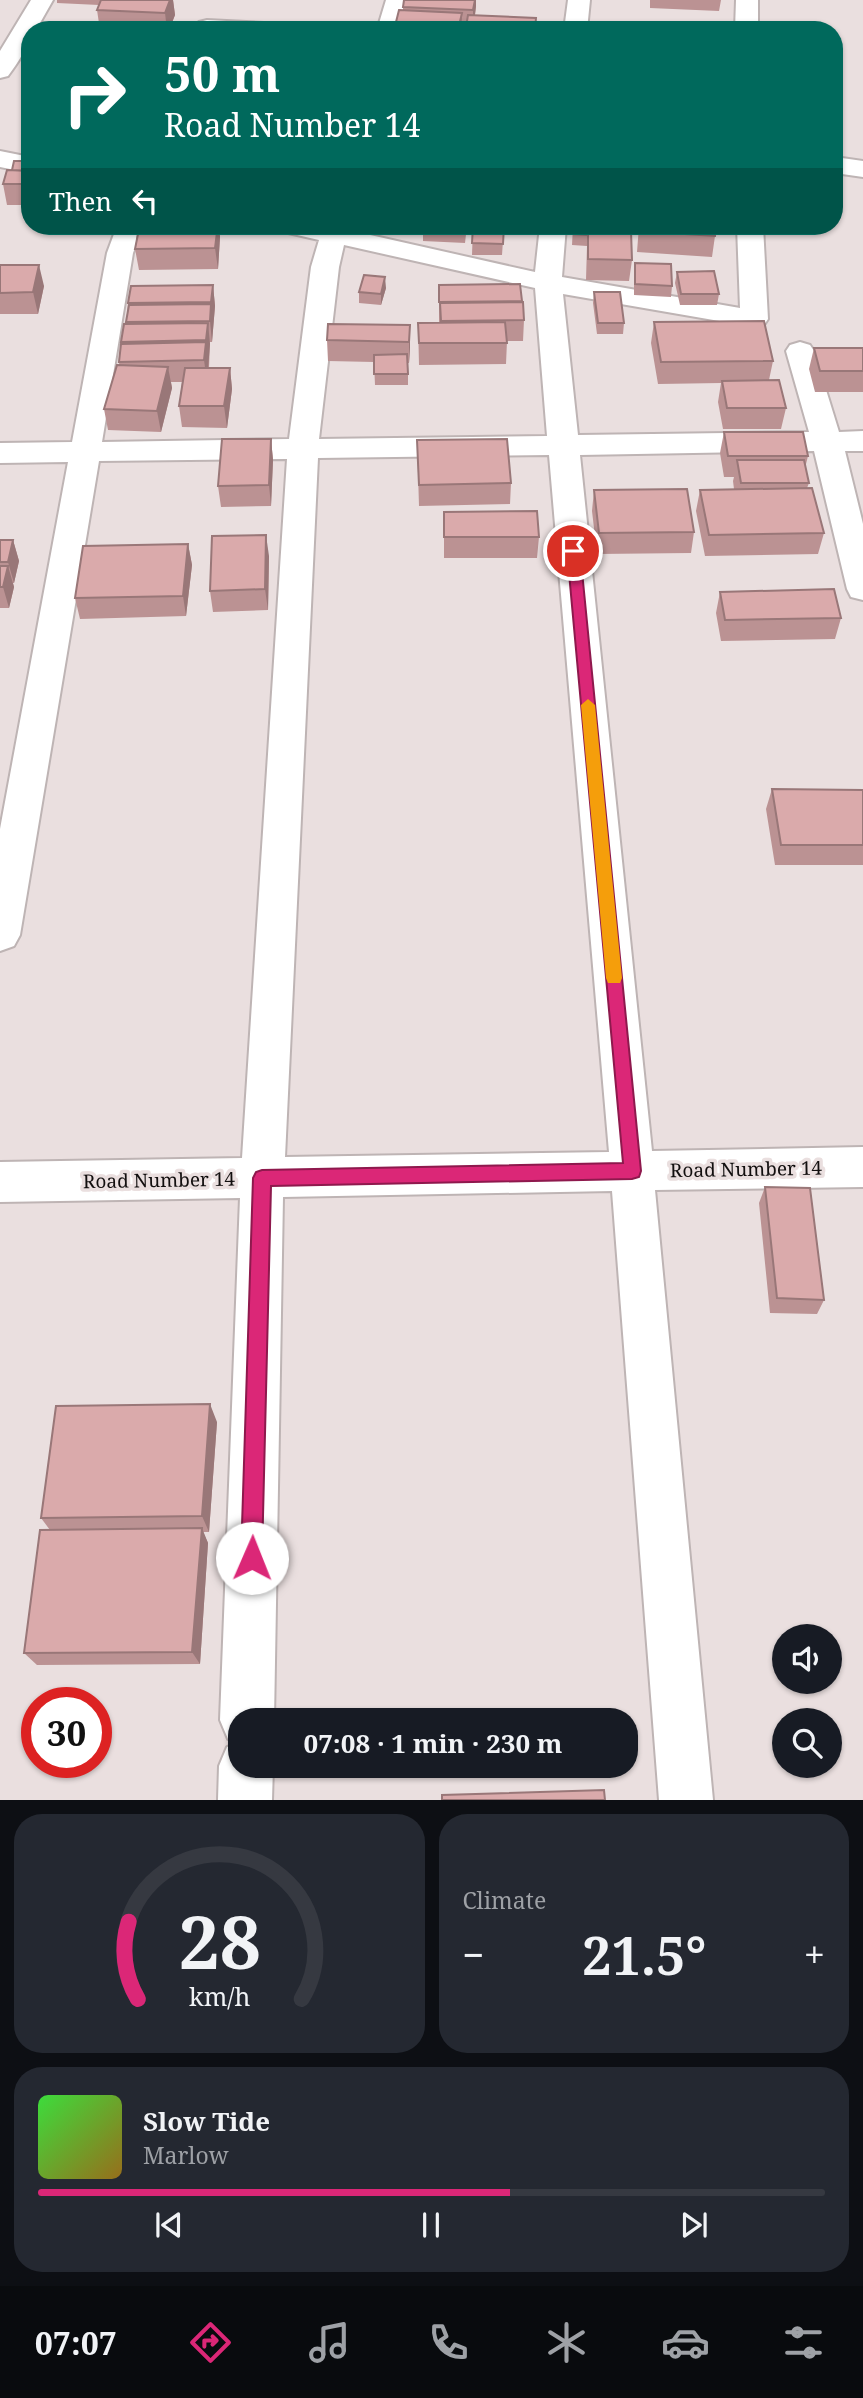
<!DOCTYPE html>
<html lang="en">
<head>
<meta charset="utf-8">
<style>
	body { margin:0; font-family:"Noto Serif",serif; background:#242831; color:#f1f3f6; height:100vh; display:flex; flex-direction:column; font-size:26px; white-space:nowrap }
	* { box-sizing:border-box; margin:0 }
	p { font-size:23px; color:#9ea1a6 }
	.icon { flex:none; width:38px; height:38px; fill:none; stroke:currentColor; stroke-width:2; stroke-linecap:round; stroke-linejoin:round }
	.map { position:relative; height:1800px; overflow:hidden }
	.sheet { display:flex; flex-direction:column; gap:14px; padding:14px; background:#0d0f14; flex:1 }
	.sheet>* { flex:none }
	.hud { position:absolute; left:21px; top:21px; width:822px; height:214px; border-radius:28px; box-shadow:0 2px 5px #0004; background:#00695c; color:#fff; overflow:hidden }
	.controls { position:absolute; left:772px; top:1624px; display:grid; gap:14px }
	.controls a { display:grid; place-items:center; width:70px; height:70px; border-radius:50%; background:#171b24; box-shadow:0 2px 5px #0004; font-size:35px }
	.speed { position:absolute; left:21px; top:1687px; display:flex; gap:14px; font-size:35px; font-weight:700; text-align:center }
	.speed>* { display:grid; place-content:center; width:91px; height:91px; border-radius:50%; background:#171b24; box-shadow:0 2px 5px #0004; line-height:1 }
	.speed .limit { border:10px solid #d22; background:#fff; color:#111 }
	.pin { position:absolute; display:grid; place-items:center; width:60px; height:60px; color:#fff; margin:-30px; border:4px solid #fff; border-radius:50%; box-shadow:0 2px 7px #0007 }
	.me { position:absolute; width:77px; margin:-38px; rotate:1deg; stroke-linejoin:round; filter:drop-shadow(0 0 5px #0008) }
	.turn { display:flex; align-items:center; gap:24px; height:147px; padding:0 28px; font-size:32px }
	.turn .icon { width:91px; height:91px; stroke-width:2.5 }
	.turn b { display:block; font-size:49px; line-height:60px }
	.then { display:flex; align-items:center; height:66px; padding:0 28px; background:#0003; gap:14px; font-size:26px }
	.big { font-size:52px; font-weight:700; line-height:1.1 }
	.sheet .tile { flex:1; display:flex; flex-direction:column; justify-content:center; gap:10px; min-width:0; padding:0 24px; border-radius:28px; background:#242831 }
	.sheet .dial { align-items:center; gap:0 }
	.dial svg { height:182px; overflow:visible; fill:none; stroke:#363941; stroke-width:7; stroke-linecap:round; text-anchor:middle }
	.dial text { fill:#f1f3f6; stroke:none }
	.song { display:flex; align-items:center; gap:21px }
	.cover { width:84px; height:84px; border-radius:10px; background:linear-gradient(135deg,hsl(120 70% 55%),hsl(40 70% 35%)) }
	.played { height:7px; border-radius:4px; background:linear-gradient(90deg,#db2777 60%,#363941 60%) }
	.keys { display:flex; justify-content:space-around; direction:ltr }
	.heat { display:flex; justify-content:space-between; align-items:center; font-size:38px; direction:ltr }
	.sheet .tiles { flex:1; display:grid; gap:14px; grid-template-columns:1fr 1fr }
	.tile:last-child { grid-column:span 2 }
	.trip { position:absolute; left:228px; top:1708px; width:410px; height:70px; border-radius:28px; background:#171b24; box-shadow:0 2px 5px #0004; font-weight:700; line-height:70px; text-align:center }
	.menu { display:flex; height:112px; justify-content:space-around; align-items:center; background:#090b0e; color:#9ea1a6 }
	.menu .icon { width:49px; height:49px }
	.menu .selected { color:#db2777 }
	.menu b { font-size:32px; color:#f1f3f6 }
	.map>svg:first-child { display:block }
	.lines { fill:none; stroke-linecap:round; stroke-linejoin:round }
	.minor-casing { stroke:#beb4b4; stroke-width:4 }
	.minor { fill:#fff; fill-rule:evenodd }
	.wall { fill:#bb9293 }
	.shaded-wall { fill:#997778 }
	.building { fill:#daaaab; stroke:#997778; stroke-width:2 }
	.route { fill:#db2777; stroke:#8e194d; stroke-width:2 }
	.slow { fill:#f59e0b }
	.labels { text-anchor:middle; stroke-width:7; stroke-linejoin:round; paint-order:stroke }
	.street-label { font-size:19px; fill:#120f0f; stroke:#eadfdf }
</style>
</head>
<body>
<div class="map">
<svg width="863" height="1800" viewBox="0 0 863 1800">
	<rect width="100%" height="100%" fill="#eadfdf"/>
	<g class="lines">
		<g class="minor-casing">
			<path id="minor" d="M 31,0 L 53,0 L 36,30 L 30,30 C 30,46 18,62 8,76 L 0,78 L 0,51 Z
				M 386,0 L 408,0 L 400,30 L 377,30 Z
				M 568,0 L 590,0 L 587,30 L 564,30 Z
				M 736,0 L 758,0 L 758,30 L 735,30 Z
				M 207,20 L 264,23 L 272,25 L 275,30 L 197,30 L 196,27 L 199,22 Z
				M 0,151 L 30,157 L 30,173 L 0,167 Z
				M 835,157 L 863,161 L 863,177 L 835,173 Z
				M 117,226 L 143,226 L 133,253 L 102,442 L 289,439 L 311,267 L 319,240 L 284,232 L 280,226 L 349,226 L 348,230 L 535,272 L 540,226 L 566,226 L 562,277 L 740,308 L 737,226 L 763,226 L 768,319 L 764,325 L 754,327 L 563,294 L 578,435 L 809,432 L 786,351 L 790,345 L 800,342 L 810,345 L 814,351 L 839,432 L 863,431 L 863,451 L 845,451 L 863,524 L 863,600 L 851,597 L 847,589 L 814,451 L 580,455 L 652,1151 L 863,1147 L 863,1187 L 655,1190 L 713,1800 L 659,1800 L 612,1191 L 283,1197 L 274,1720 L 240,1720 L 240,1766 L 273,1766 L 272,1800 L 218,1800 L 219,1766 L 227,1747 L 237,1743 L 228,1739 L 220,1720 L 240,1198 L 0,1202 L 0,1162 L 242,1158 L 287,459 L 99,461 L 20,935 L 14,946 L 0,951 L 0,829 L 68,462 L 0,463 L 0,443 L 72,442 L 107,253 ZM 344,245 L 535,288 L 547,436 L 319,439 L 339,267 ZM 549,455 L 609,1152 L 285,1157 L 318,458 Z"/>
		</g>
		<use href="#minor" class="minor"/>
	</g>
	<path class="wall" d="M 57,0 L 173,0 L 175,15 L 169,30 L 100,30 L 97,10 L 99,5 L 57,3 Z
		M 650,0 L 721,0 L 719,11 L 650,8 Z
		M 476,6 L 475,15 L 536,18 L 535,30 L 394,30 L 403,10 L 403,7 Z
		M 30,161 L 30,205 L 7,205 L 3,184 L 12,170 Z
		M 138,226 L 219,226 L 220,237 L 218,269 L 139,270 L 135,249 Z
		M 467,226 L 465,243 L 423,241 L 423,230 Z
		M 473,226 L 504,226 L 502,255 L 472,255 Z
		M 573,226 L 603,230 L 632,260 L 629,281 L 586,280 L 587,246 L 572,245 Z
		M 639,226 L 716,226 L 715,236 L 712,257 L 637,252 Z
		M 635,263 L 672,286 L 671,297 L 634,295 L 634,274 Z
		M 0,265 L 44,286 L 38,314 L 0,314 Z
		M 677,272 L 719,294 L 717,305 L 680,305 L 675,283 Z
		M 520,284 L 524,320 L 523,341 L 507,341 L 506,364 L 419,365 L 418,323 L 439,323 L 439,285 Z
		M 213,285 L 215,306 L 212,342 L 210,342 L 209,368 L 230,368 L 232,389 L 227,428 L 182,427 L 179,406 L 182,382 L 171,382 L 172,388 L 161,432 L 108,430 L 104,409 L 119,365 L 121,342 L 126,324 L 128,303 Z
		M 386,288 L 381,305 L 359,303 L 359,292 Z
		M 594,292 L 624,323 L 623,334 L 597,334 L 593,303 Z
		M 654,322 L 773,361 L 769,380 L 786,408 L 781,429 L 723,429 L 718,402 L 721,383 L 658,384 L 651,343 Z
		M 410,325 L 410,347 L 409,363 L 408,363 L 408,385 L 375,385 L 374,362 L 328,361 L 327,340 Z
		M 814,348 L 863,348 L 863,392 L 815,392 L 809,369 Z
		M 724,432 L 808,456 L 805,468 L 809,483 L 807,488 L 824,533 L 818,554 L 705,556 L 696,511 L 700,490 L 734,489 L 733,481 L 734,477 L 724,477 L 720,453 Z
		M 271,439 L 273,460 L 271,506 L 221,507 L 218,486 Z
		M 417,440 L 511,483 L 510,504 L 419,506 Z
		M 594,490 L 694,532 L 691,553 L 597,554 L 592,511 Z
		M 444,512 L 539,537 L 537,558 L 444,558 Z
		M 0,540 L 13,540 L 19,561 L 14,583 L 13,583 L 14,587 L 9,608 L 0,608 Z
		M 188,544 L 192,565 L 186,616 L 80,619 L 75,598 Z
		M 269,556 L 268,610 L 213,612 L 210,591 Z
		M 720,592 L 841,618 L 835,639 L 721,641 L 716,613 Z
		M 772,789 L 863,790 L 863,865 L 775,865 L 766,809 Z
		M 765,1187 L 824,1300 L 817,1314 L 770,1313 L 759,1203 Z
		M 217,1422 L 209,1532 L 203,1532 L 208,1543 L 200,1664 L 37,1665 L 24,1653 L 50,1530 L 41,1518 Z"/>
	<path class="shaded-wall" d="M 170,0 L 173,0 L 175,15 L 169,30 L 167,30 L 165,13 Z
		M 475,0 L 476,0 L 476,6 L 473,30 L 473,10 Z
		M 462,13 L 461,30 L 458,30 Z
		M 217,226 L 219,226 L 220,237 L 218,269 L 215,248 Z
		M 39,265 L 44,286 L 38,314 L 33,292 Z
		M 385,277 L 386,288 L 381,305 L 381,294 Z
		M 213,285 L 215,306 L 212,342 L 210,321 Z
		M 208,323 L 210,344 L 207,382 L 204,360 Z
		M 410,325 L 410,347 L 409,363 L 409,342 Z
		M 168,367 L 172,388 L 161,432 L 157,411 Z
		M 230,368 L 232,389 L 227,428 L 224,406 Z
		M 271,439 L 273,460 L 271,506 L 269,485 Z
		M 266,535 L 269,556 L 268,610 L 265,589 Z
		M 13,540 L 19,561 L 14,583 L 8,562 Z
		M 188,544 L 192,565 L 186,616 L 183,596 Z
		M 8,566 L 14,587 L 9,608 L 3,587 Z
		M 210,1404 L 217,1422 L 209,1532 L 202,1516 Z
		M 202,1528 L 208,1543 L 200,1664 L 192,1652 Z"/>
	<path class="building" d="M 101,0 L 170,0 L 165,13 L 97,10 Z
		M 404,0 L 475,0 L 473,10 L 403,7 Z
		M 399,10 L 462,13 L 458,30 L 394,30 Z
		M 468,15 L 536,18 L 535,30 L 466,27 Z
		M 14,161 L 30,161 L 30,171 L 12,170 Z
		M 7,170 L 30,171 L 30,184 L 3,184 Z
		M 138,226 L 217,226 L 216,231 L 137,232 Z
		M 424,226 L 466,226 L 466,232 L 423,230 Z
		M 473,226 L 504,226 L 503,244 L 472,243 Z
		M 573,226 L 603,226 L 603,230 L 588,230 L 588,235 L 573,234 Z
		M 639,226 L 716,226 L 715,236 L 639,231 Z
		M 588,230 L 631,231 L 632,260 L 588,259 Z
		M 217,232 L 215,248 L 135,249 L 138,234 Z
		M 635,263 L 671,264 L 672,286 L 635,284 Z
		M 0,265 L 39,265 L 33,292 L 0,293 Z
		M 714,271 L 719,294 L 681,294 L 677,272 Z
		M 364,275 L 385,277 L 381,294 L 359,292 Z
		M 520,284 L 522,301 L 439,302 L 439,285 Z
		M 213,285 L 211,302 L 128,303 L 131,286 Z
		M 594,292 L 620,292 L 624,323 L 598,323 Z
		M 523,302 L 524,320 L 441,321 L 440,303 Z
		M 211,304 L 210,321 L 126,322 L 129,305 Z
		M 764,321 L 773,361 L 661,362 L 654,322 Z
		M 505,322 L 507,343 L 419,343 L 418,323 Z
		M 208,323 L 206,340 L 121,342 L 124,324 Z
		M 328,324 L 410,325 L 409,342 L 327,340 Z
		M 206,342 L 204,360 L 119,362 L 121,344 Z
		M 814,348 L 863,348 L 863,371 L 820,371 Z
		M 407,354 L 408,374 L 374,374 L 374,355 Z
		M 117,365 L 168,367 L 157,411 L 104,409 Z
		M 185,368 L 230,368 L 224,406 L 179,406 Z
		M 779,380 L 786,408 L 727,408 L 722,381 Z
		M 724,432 L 803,432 L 808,456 L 728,456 Z
		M 222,439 L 271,439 L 269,485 L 218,486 Z
		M 507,439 L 511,483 L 419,485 L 417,440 Z
		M 737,460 L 804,460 L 809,483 L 741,483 Z
		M 812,488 L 824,533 L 709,535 L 700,490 Z
		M 687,489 L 694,532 L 599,533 L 594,490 Z
		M 537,511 L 539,537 L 444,537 L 444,512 Z
		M 266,535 L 265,589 L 210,591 L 212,536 Z
		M 0,540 L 13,540 L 8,562 L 0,562 Z
		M 188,544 L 183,596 L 75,598 L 83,546 Z
		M 0,566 L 8,566 L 3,587 L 0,587 Z
		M 834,589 L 841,618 L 725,620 L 720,592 Z
		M 772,789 L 863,790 L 863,845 L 781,845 Z
		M 765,1187 L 810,1188 L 824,1300 L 777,1298 Z
		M 210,1404 L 202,1516 L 41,1518 L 56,1406 Z
		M 202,1528 L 192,1652 L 24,1653 L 40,1530 Z
		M 604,1790 L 605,1800 L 442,1800 L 442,1795 Z"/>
	<path class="route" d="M 573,547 L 580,551 L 641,1171 L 639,1177 L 632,1179 L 271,1186 L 262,1558 L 259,1565 L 252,1568 L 244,1565 L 241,1558 L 253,1178 L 256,1172 L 262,1170 L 623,1163 L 567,551 Z"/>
	<path class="slow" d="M 588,699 L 595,705 L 622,978 L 620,983 L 608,983 L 606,978 L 581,705 Z"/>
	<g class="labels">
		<g class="street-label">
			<text transform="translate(746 1169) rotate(-1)" y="7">Road Number 14</text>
			<text transform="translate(159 1180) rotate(-1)" y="7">Road Number 14</text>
		</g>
	</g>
</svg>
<div class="controls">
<a><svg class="icon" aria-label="sound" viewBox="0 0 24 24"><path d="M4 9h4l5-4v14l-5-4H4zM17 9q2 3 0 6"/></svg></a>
<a><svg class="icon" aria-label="search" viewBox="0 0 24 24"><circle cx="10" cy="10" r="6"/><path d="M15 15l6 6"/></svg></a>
</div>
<div class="speed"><div class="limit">30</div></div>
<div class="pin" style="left:573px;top:551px;background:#d93025"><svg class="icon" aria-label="arrive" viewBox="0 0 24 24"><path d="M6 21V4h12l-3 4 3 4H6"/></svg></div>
<svg class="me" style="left:252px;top:1558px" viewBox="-20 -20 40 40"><circle r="19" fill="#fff"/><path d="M0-13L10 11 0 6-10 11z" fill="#db2777"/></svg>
<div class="trip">07:08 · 1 min · 230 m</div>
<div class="hud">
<div class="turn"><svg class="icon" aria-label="right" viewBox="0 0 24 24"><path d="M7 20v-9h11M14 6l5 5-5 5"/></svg><div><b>50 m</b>Road Number 14</div></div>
<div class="then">Then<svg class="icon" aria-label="left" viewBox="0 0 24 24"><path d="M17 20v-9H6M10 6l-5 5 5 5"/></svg></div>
</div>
</div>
<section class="sheet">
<div class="tiles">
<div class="tile dial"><svg viewBox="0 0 100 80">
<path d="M14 69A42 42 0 1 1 86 69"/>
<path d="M14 69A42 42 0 0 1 10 35" stroke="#db2777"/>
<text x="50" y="56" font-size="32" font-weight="700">28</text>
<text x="50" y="72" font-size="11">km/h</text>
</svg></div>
<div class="tile"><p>Climate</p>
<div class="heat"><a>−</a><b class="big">21.5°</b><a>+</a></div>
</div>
<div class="tile">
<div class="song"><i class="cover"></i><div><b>Slow Tide</b><p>Marlow</p></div></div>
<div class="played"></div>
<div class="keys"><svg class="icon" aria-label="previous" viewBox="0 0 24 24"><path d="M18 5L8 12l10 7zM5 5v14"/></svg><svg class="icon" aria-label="pause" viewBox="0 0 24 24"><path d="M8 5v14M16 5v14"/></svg><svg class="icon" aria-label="next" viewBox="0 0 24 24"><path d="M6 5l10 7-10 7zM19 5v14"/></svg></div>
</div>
</div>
</section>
<nav class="menu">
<b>07:07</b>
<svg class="icon selected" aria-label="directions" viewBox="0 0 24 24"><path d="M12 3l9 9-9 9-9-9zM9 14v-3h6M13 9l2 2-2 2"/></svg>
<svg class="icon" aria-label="music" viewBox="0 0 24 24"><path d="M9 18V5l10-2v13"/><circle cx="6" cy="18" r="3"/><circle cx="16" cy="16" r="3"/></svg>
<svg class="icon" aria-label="phone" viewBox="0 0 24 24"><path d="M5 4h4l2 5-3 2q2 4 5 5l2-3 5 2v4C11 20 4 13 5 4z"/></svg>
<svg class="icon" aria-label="climate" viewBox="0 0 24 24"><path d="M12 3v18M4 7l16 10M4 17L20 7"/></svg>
<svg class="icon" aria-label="car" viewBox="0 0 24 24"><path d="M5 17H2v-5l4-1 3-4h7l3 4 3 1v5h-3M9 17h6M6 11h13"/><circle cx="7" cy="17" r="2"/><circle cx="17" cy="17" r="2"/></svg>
<svg class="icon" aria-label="filters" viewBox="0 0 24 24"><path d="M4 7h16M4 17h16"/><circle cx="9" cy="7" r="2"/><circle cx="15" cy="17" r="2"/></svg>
</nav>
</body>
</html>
